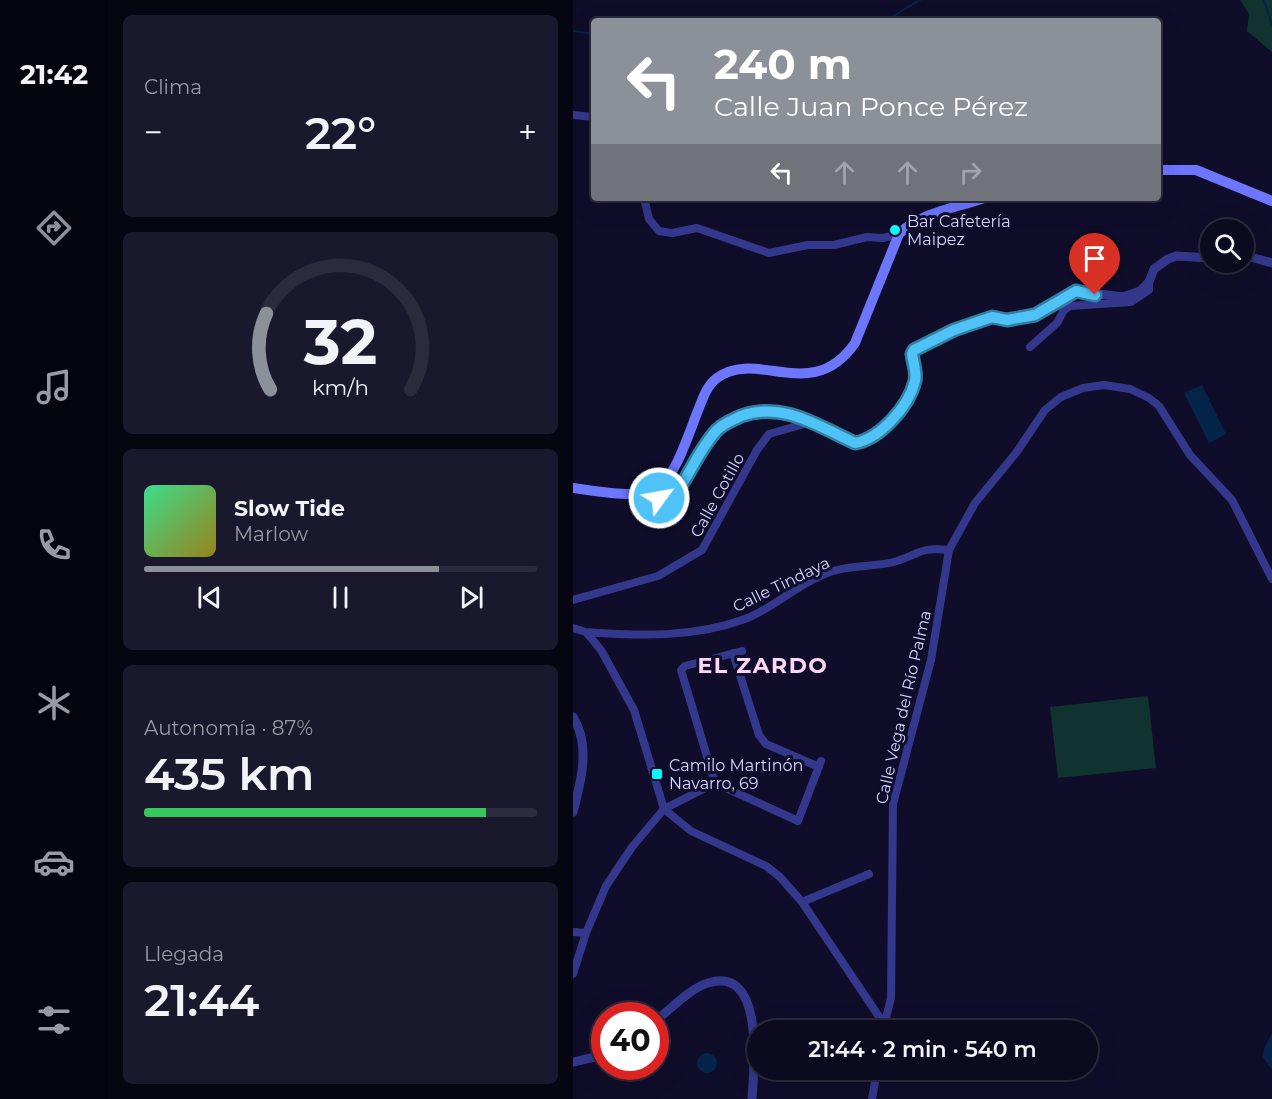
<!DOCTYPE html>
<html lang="es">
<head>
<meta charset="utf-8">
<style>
	body { margin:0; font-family:Montserrat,sans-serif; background:#19182c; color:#f1f3f6; height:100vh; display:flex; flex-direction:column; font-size:22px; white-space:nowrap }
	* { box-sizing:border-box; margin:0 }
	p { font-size:20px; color:#9a9aa4 }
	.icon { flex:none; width:33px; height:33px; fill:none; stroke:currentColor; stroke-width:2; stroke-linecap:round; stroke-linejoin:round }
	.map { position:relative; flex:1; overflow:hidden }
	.sheet { display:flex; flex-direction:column; gap:15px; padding:15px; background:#060611; width:465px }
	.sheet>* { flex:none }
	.banner { position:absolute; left:18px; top:18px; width:570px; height:183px; border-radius:6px; box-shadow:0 6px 24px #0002,0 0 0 2px #2b2b3d; background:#8c9099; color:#fff; overflow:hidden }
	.controls { position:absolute; left:627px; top:219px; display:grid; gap:12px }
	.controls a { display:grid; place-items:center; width:54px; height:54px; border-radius:50%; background:#0b0a1f; box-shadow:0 6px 24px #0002,0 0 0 2px #2b2b3d; font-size:30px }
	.speed { position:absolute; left:18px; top:1002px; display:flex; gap:12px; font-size:30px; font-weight:700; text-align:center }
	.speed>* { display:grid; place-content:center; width:78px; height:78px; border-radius:50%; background:#0b0a1f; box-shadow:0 6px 24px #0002,0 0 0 2px #2b2b3d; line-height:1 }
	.speed .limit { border:9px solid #d22; background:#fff; color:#111 }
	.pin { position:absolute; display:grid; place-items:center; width:51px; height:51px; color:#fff; margin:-62px -26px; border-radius:50% 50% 50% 0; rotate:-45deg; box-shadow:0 0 6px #0007 }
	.pin .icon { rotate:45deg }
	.me { position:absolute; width:66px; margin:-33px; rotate:58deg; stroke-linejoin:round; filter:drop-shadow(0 0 4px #0008) }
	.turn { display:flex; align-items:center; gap:21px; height:126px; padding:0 24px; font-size:27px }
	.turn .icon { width:78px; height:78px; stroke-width:2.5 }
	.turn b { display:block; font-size:42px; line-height:51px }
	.lanes { display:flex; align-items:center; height:57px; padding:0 24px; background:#0003; justify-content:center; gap:30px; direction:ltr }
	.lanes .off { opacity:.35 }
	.big { font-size:45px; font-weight:600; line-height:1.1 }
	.sheet .widget { flex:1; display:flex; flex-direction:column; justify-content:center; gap:9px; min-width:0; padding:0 21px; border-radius:9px; background:#19182c }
	.sheet .dial { align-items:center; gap:0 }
	.dial svg { height:156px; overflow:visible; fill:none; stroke:#2b2b3d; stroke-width:7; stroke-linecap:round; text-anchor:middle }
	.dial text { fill:#f1f3f6; stroke:none }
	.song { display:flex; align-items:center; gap:18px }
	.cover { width:72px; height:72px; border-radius:9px; background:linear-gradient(135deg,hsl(150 70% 55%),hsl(50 70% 35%)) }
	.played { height:6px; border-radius:3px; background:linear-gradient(90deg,#8c9099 75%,#2b2b3d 75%) }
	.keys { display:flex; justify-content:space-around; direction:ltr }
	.heat { display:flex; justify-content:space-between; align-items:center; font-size:33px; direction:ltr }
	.charge { height:9px; border-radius:4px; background:linear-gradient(90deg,#34c759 87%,#2b2b3d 0) }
	.trip { position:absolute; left:174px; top:1020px; width:351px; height:60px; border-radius:30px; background:#0b0a1f; box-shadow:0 6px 24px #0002,0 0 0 2px #2b2b3d; font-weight:600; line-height:60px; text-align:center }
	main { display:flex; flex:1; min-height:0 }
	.tabs { display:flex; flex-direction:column; width:108px; justify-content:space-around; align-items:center; background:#04040c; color:#9a9aa4 }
	.tabs .icon { width:42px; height:42px }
	.tabs .on { color:#8c9099 }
	.tabs b { font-size:27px; color:#f1f3f6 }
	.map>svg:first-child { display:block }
	.green { fill:#10332f }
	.water { fill:#05244a }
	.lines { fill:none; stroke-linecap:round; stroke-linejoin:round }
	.stream { stroke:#05244a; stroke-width:2 }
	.minor { stroke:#34388c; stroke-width:8 }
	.tertiary { stroke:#34388c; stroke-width:9 }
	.secondary { stroke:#6c76ff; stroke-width:10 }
	.route-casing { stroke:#337fa1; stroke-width:15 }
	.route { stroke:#4fc3f7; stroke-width:10 }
	.poi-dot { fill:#01fdff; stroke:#0f0d29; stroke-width:2 }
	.labels { text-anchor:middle; stroke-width:6; stroke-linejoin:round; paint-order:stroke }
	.poi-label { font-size:16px; fill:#d6d5ff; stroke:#0f0d29; text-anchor:start }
	.street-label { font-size:16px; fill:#d6d5ff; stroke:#0f0d29 }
	.district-label { font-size:22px; font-weight:bold; letter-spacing:1.5px; fill:#ffd7f4; stroke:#0f0d29 }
</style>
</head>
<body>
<main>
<nav class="tabs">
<b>21:42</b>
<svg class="icon on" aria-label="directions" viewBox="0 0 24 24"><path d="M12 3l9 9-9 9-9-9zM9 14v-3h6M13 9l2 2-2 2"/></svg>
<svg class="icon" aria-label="music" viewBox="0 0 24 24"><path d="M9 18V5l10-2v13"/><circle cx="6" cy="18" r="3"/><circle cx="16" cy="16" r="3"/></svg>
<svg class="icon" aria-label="phone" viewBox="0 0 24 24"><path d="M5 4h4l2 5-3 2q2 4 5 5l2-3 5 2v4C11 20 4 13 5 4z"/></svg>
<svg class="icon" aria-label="climate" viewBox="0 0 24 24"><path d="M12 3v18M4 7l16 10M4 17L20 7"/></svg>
<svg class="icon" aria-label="car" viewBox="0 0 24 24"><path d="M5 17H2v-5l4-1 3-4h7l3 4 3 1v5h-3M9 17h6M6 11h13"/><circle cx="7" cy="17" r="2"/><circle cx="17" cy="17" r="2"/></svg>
<svg class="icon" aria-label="filters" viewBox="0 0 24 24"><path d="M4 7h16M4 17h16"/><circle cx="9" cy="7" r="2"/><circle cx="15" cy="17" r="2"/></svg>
</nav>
<section class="sheet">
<div class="widget"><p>Clima</p>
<div class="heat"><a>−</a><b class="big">22°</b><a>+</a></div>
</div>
<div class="widget dial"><svg viewBox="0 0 100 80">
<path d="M14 69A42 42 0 1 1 86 69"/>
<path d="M14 69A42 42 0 0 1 12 30" stroke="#8c9099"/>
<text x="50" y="56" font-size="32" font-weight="700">32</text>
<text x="50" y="72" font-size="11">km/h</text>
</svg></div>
<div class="widget">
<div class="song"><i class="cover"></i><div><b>Slow Tide</b><p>Marlow</p></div></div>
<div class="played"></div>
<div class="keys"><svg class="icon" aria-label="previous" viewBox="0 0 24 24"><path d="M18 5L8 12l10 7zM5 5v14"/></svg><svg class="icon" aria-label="pause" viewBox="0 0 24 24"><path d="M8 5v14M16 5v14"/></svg><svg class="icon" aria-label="next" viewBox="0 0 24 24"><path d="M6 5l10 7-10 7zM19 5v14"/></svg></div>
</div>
<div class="widget"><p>Autonomía · 87%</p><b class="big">435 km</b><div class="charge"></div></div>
<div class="widget"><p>Llegada</p><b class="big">21:44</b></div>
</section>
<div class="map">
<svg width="699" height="1099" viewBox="0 0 699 1099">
	<rect width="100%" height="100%" fill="#0f0d29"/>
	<path class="green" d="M 667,0 L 699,0 L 699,52 L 674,31 L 676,14 Z
		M 575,696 L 583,768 L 485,778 L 477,707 Z"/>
	<path class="water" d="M 629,385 L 653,434 L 636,443 L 611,393 Z
		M 699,1033 L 699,1070 L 690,1057 L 691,1049 Z
		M124 1063a10 10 0 1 1 20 0a10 10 0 1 1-20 0Z"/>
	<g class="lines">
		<path class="stream" d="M 691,0 L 699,25
			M 312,21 L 347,0
			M 0,31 L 21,34"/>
		<path class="minor" d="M 0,115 L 21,117
			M 71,198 L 76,219 L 86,231 L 99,233 L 124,228 L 196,253 L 235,245 L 261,245 L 294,237 L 310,238 L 326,234
			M 457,347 L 484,323 L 491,310 L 497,306 L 558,302 L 576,290 L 576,282
			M 0,600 L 85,576 L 129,550 L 184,450 L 196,434 L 238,422
			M 0,628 L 13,632 L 28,650 L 61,710 L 91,809 L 118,831 L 193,866 L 207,877 L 229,902 L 311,1024
			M 13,632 C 67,636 120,638 172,619 C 201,608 223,585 252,574 C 275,564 301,568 324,561 C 348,553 348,547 376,550
			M 169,651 L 112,666 L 108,670 L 142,783 L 225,821 L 248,761
			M 160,653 L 186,735 L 193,744 L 246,767
			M 229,902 L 296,874
			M 0,932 L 13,933 L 33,886 L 59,847 L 91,809 L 142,783
			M 0,974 L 13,933
			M 310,1030 L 318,998 L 320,804 L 358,660 L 376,550 L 402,503 L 443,453 L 472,410 L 488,397 L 510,388 L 531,385 L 557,389 L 576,398 L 586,406 L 617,455 L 659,500 L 699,579
			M 299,1099 L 304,1070"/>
		<path class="tertiary" d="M 670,255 L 699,263
			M 79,492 L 86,498 L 101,496 C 117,475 127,449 144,430 C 151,423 160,420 168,416 C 209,401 245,426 282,443 C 304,440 343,400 343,377 C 342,369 340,361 339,353 L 341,350 L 381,330 L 419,317 L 434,319 L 461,315 L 503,291 L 550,297 L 567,291 L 576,282 L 581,269 L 595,259 L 603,256 L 638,258
			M 0,717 C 18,745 8,782 0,812
			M 82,1021 C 98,1009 116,989 135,983 C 192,965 181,1067 179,1099
			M 0,1062 L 22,1057 L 32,1052"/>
		<path class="secondary" d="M 585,170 L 623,170 L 699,201
			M 0,488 C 90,502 93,497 124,413 C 129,401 133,386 144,378 C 185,348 239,405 282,343 L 326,234 C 348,212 383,208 411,198"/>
	</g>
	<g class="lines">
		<g class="route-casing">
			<path id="route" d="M 86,498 L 101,496 C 117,475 126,449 144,430 C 151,423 160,420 168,416 C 210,401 245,426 282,443 C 307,439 336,406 342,381 C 344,373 340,362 339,354 L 341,350 L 381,330 L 419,317 L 434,320 L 462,315 L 503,291 L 522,295"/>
		</g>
		<use href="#route" class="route"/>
	</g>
	<g class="poi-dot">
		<circle cx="322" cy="230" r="6"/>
		<rect x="78" y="768" width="12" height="12" rx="3"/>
	</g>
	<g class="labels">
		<g class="poi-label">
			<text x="334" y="227">Bar Cafetería<tspan x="334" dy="18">Maipez</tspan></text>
			<text x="96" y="771">Camilo Martinón<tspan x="96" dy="18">Navarro, 69</tspan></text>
		</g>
		<g class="street-label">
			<text transform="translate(144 495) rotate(-61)" y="6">Calle Cotillo</text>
			<text transform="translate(208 584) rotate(-26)" y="6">Calle Tindaya</text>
			<text transform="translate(330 707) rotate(-77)" y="6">Calle Vega del Río Palma</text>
		</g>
		<g class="district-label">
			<text x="190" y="673">EL ZARDO</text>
		</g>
	</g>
</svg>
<div class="controls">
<a><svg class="icon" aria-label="search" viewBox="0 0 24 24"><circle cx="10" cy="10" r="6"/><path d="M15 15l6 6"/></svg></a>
</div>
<div class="speed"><div class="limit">40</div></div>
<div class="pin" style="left:522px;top:295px;background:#d93025"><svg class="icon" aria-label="arrive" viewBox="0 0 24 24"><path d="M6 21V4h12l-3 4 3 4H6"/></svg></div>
<svg class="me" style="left:86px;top:498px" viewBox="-20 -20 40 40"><circle r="17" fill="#4fc3f7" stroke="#fff" stroke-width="3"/><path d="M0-11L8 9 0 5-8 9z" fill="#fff"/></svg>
<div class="trip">21:44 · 2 min · 540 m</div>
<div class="banner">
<div class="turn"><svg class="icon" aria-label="left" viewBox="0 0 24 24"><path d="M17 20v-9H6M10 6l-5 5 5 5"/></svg><div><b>240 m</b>Calle Juan Ponce Pérez</div></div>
<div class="lanes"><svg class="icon" aria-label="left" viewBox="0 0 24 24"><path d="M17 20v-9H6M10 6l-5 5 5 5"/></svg><svg class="icon off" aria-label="ahead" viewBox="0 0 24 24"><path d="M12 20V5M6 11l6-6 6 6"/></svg><svg class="icon off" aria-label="ahead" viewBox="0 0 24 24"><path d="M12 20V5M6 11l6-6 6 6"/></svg><svg class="icon off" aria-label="right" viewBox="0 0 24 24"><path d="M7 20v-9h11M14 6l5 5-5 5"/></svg></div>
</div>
</div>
</main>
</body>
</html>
